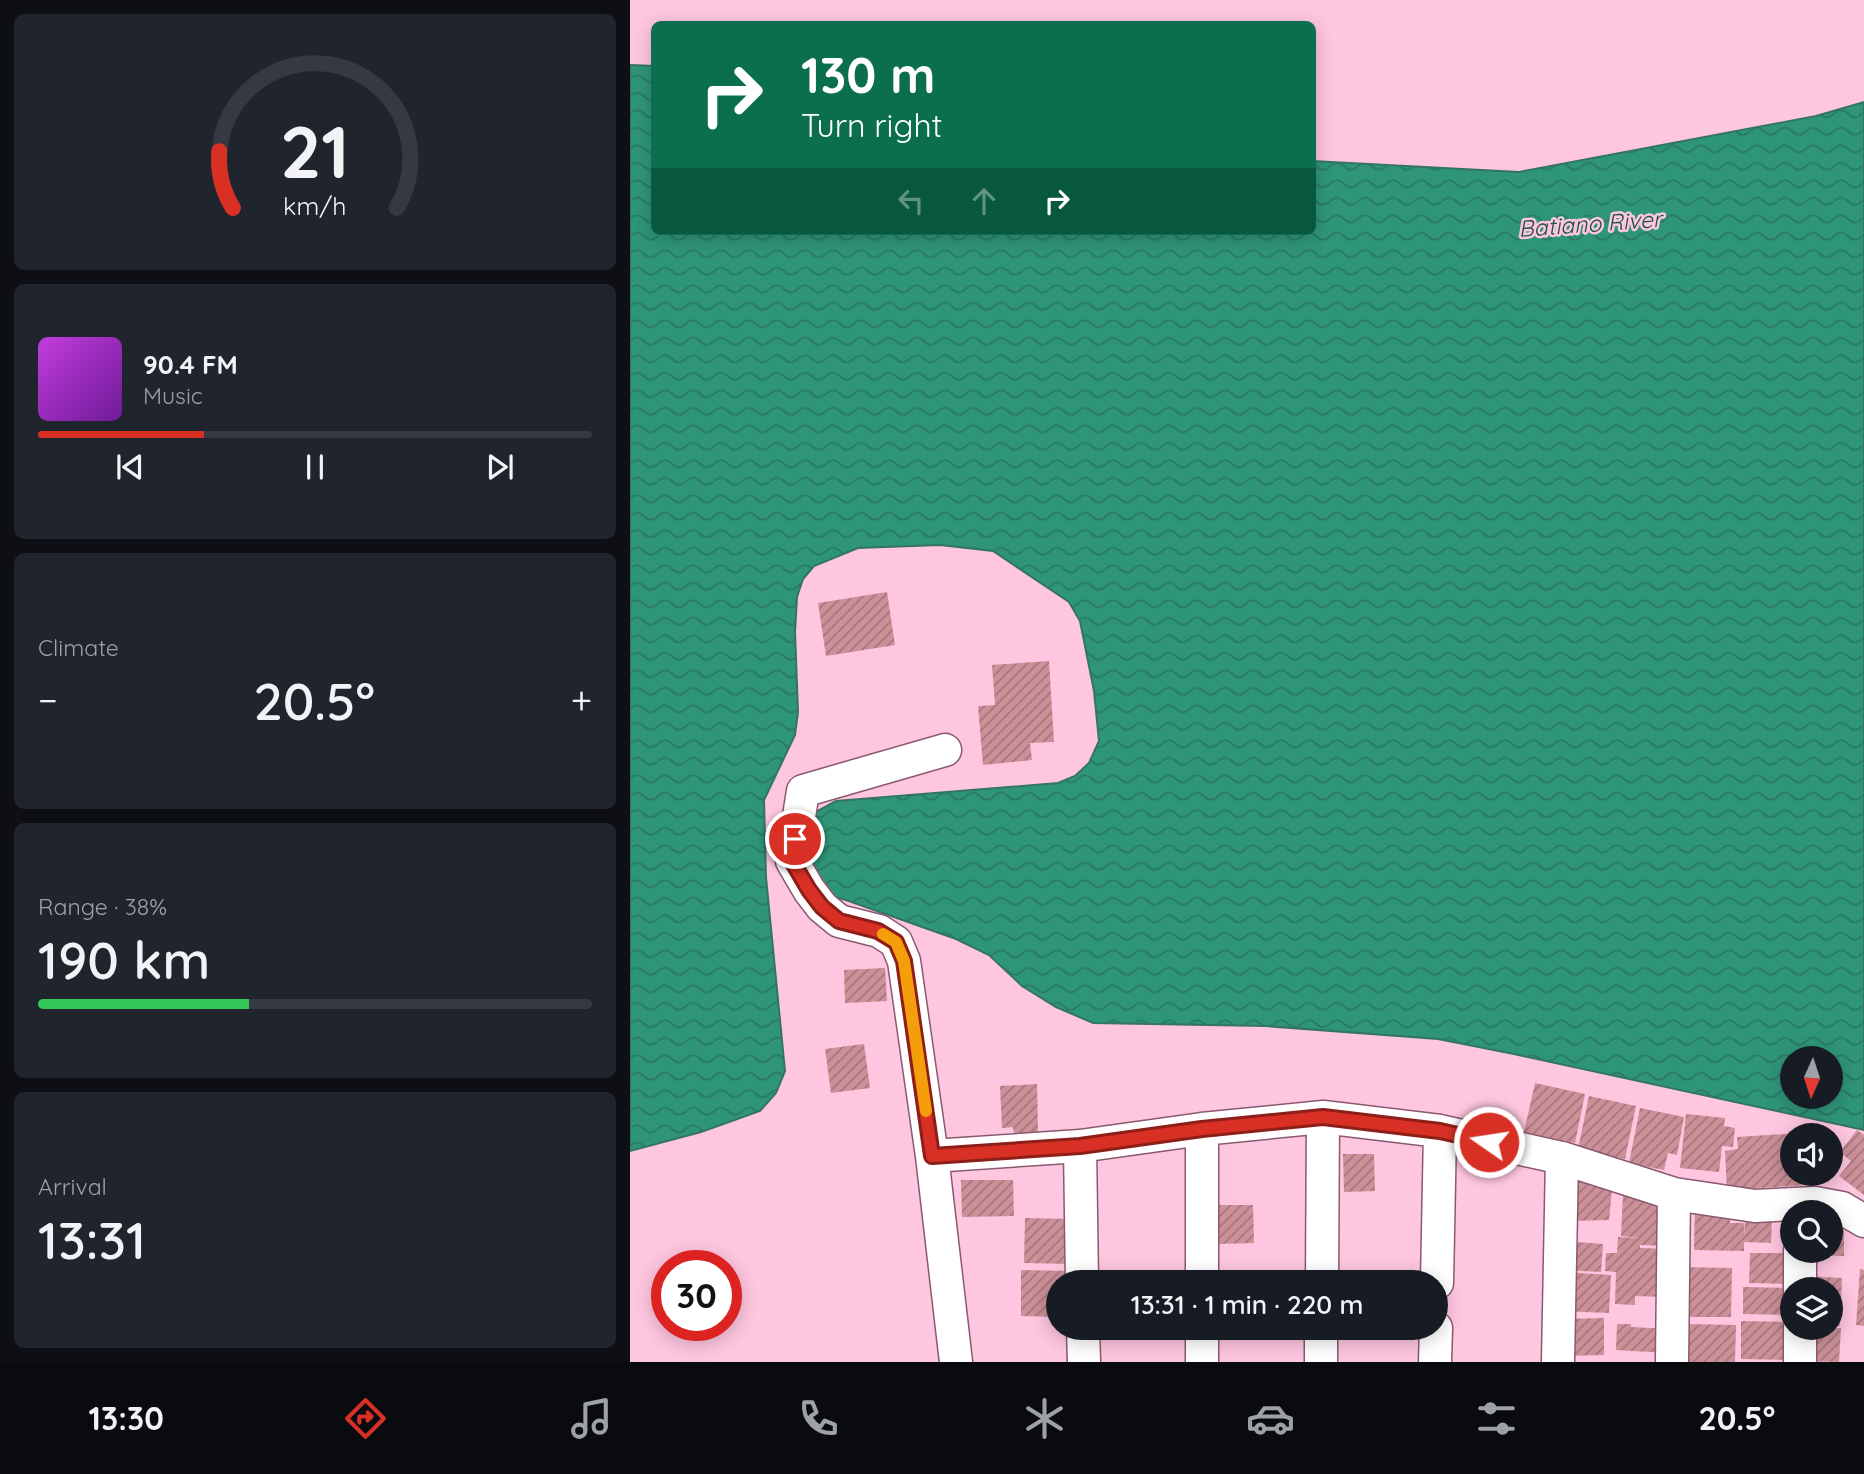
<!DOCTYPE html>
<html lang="en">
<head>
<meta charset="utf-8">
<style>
	body { margin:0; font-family:Quicksand,sans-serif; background:#20242c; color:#f1f3f6; height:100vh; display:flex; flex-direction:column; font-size:26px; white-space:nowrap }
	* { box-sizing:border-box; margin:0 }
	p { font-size:23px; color:#9ea1a6 }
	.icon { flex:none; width:38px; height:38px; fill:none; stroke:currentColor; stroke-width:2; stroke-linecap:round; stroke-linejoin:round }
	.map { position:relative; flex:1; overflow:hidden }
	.panel { display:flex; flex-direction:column; gap:14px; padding:14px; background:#0d0f14; width:630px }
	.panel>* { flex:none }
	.banner { position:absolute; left:21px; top:21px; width:665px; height:214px; border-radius:10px; box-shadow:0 4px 18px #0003; background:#0b6e4f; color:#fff; overflow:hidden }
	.needle { width:46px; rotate:183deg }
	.tools { position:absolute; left:1150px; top:1046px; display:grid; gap:14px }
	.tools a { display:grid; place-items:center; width:63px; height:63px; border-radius:50%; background:#171b24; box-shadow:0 4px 18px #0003; font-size:35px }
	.speed { position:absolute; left:21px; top:1250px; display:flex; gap:14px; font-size:35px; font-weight:700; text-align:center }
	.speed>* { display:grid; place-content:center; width:91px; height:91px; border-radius:50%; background:#171b24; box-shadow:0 4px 18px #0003; line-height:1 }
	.speed .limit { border:10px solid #d22; background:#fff; color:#111 }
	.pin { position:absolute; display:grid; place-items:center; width:60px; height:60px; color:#fff; margin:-30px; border:4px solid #fff; border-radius:50%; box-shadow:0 2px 7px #0007 }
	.me { position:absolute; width:77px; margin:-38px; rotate:283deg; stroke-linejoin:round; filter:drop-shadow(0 0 5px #0008) }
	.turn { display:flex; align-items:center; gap:24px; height:147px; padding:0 35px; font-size:32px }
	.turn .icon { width:91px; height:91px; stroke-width:2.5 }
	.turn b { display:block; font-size:49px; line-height:60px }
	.lanes { display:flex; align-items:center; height:66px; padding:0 35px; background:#0003; justify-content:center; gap:35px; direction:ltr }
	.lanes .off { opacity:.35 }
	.big { font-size:52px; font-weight:600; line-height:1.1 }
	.panel .card { flex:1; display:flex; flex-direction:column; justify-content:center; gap:10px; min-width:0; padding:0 24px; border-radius:10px; background:#20242c }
	.panel .dial { align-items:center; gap:0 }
	.dial svg { height:182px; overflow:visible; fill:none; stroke:#363941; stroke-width:7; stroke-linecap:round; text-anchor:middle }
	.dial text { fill:#f1f3f6; stroke:none }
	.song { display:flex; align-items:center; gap:21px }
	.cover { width:84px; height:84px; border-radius:10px; background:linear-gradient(135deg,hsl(290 70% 55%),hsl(280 70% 35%)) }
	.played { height:7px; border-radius:4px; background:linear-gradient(90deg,#d93025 30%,#363941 30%) }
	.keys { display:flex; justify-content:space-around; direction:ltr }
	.heat { display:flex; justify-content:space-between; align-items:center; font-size:38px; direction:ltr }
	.charge { height:10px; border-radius:5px; background:linear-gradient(90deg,#34c759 38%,#363941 0) }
	.trip { position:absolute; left:416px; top:1270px; width:402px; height:70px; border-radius:35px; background:#171b24; box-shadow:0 4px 18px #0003; font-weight:600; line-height:70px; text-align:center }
	.dock { display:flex; height:112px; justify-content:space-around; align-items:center; background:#090b0e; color:#9ea1a6 }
	.dock .icon { width:49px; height:49px }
	.dock .current { color:#d93025 }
	.dock b { font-size:32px; color:#f1f3f6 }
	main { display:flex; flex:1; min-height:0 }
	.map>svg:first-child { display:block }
	.water { fill:url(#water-waves); stroke:#337462; stroke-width:2; fill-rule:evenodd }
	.building { fill:url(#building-hatch) }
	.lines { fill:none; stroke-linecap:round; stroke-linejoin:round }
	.minor-casing { stroke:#8a5970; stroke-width:35 }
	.minor { stroke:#fff; stroke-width:32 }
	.route-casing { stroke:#8d1f18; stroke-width:18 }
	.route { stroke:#d93025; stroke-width:12 }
	.slow { stroke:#f59e0b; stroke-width:12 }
	.labels { text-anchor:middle; stroke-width:5; stroke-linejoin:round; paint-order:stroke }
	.water-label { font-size:23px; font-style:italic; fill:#1a5140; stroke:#fec6df }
</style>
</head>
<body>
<main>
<section class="panel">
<div class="card dial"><svg viewBox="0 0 100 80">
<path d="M14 69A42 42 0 1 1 86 69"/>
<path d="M14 69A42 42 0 0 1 8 44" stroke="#d93025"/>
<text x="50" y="56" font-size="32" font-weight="700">21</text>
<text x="50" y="72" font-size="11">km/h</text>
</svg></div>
<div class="card">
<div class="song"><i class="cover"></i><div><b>90.4 FM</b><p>Music</p></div></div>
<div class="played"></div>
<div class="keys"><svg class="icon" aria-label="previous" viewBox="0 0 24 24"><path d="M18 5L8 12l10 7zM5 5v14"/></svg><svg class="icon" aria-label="pause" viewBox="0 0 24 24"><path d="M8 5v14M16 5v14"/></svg><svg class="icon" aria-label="next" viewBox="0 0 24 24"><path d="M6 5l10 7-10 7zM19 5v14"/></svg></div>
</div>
<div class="card"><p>Climate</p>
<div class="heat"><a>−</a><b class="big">20.5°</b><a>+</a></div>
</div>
<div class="card"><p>Range · 38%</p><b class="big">190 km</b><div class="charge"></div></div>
<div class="card"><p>Arrival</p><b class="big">13:31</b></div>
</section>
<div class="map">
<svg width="1234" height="1362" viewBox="0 0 1234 1362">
	<defs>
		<pattern id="water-waves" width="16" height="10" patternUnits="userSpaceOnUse" patternTransform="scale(1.75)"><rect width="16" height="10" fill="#2f9578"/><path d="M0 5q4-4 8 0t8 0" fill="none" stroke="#297963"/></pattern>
		<pattern id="building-hatch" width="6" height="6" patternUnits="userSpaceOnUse" patternTransform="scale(1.75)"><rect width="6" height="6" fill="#cb9098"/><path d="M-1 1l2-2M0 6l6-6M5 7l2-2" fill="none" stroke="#a6757c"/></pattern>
	</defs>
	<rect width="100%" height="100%" fill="#fec6df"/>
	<path class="water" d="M 0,65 L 24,66 L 24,231 L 682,231 L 683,161 L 889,172 L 1186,116 L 1234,102 L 1234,1130 L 884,1054 L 808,1039 L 635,1026 L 463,1023 L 426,1007 L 392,986 L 359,955 L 326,939 L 216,900 L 188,893 L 170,863 L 184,813 L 206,801 L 428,783 L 445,776 L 459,763 L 469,741 L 464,691 L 450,621 L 439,602 L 363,551 L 310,545 L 228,548 L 184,566 L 173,579 L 167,597 L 165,632 L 168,712 L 165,735 L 134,800 L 136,877 L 155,1071 L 146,1093 L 130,1111 L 71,1132 L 0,1151 ZM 1162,1059 L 1200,1059 L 1200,1097 L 1162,1097 Z"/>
	<path class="building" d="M 257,592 L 265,645 L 196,656 L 188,603 Z
		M 419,661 L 424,742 L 400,743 L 402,760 L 353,765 L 348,706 L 365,705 L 362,665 Z
		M 255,968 L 257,1001 L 215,1003 L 214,970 Z
		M 234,1044 L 240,1088 L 201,1093 L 195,1049 Z
		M 905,1083 L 955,1094 L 945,1143 L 894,1132 Z
		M 407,1084 L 408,1133 L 384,1134 L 383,1127 L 372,1128 L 370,1086 Z
		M 959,1096 L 1006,1106 L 995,1159 L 948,1149 Z
		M 1010,1108 L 1054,1117 L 1047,1155 L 1038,1153 L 1034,1170 L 999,1163 Z
		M 1056,1114 L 1095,1118 L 1094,1126 L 1105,1128 L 1103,1147 L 1092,1146 L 1089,1172 L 1050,1168 Z
		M 1227,1130 L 1234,1135 L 1234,1195 L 1209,1176 L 1221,1161 L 1210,1152 Z
		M 1172,1133 L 1172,1136 L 1162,1136 L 1162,1174 L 1175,1174 L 1176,1185 L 1097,1190 L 1095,1151 L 1108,1149 L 1107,1137 Z
		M 713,1154 L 744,1154 L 745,1191 L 714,1192 Z
		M 934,1175 L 983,1179 L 979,1220 L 938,1221 Z
		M 331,1180 L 383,1180 L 384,1216 L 332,1217 Z
		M 993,1194 L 1019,1195 L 1018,1204 L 1038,1205 L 1036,1246 L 1010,1245 L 1010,1248 L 1037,1249 L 1034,1297 L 1005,1296 L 1005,1305 L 985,1304 L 986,1272 L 975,1271 L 976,1253 L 987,1253 L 988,1237 L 1011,1238 L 991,1236 Z
		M 1065,1202 L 1100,1212 L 1100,1223 L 1114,1223 L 1114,1239 L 1115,1218 L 1142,1218 L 1141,1243 L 1114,1242 L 1114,1251 L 1064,1250 Z
		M 587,1205 L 623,1205 L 624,1243 L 588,1244 Z
		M 395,1218 L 441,1219 L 440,1264 L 394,1263 Z
		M 1200,1226 L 1214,1226 L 1214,1256 L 1172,1255 L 1172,1251 L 1200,1251 Z
		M 934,1241 L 973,1244 L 971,1272 L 932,1270 Z
		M 1120,1253 L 1160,1253 L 1160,1284 L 1119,1283 Z
		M 1049,1267 L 1102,1268 L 1101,1317 L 1049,1317 Z
		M 1230,1269 L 1234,1270 L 1234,1326 L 1226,1325 Z
		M 391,1270 L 438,1271 L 438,1283 L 429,1283 L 429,1317 L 391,1316 Z
		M 932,1272 L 981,1275 L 979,1313 L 930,1311 Z
		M 1175,1276 L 1212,1278 L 1210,1326 L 1200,1325 L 1200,1290 L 1174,1290 Z
		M 1113,1287 L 1159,1288 L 1158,1315 L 1113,1314 Z
		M 974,1318 L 974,1355 L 931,1356 L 931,1319 Z
		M 1111,1321 L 1157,1322 L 1156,1360 L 1111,1359 Z
		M 987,1324 L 1001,1324 L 1001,1327 L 1039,1329 L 1038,1353 L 986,1350 Z
		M 1056,1324 L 1106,1325 L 1105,1362 L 1055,1362 Z
		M 1176,1328 L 1211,1328 L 1209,1362 L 1174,1361 Z"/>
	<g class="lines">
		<g class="minor-casing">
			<path id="minor" d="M 315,750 L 173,791 L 162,861 L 179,890 L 192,907 L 209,921 L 249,931 L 266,942 L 274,961 L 302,1156 L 326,1362
				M 450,1146 L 452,1283
				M 302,1156 L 450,1146 L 572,1129 L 693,1117 L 810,1131 L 932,1158 L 1044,1194 L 1125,1206 L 1185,1203 L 1212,1208 L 1234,1221
				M 572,1283 L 572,1129
				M 692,1283 L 693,1117
				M 807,1283 L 810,1131
				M 1170,1290 L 1170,1251
				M 453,1328 L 454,1362
				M 572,1362 L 572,1328
				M 691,1362 L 691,1328
				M 805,1362 L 806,1328
				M 928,1362 L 932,1158
				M 1042,1362 L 1044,1194
				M 1170,1362 L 1170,1328"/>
		</g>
		<use href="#minor" class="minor"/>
	</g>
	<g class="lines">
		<g class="route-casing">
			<path id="route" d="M 165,839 L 162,861 L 179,890 L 192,907 L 209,921 L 248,931 L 266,942 L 274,961 L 302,1156 L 450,1146 L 572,1129 L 693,1117 L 810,1131 L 859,1142"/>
		</g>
		<use href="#route" class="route"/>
		<path class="slow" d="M 253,934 L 266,942 L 274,961 L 296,1111"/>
	</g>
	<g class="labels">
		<g class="water-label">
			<text transform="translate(960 224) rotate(-4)" y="8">Batiano River</text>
		</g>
	</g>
</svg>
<div class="tools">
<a><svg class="needle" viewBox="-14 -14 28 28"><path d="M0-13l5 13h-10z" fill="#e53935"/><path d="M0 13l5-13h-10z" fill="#9ea1a6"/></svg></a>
<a><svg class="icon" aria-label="sound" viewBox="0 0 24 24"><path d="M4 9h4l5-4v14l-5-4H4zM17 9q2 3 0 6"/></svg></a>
<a><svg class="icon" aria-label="search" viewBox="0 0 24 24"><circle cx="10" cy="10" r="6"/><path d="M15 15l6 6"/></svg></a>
<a><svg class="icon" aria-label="layers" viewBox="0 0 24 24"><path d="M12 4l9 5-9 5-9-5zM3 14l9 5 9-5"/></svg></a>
</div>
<div class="speed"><div class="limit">30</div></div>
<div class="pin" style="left:165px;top:839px;background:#d93025"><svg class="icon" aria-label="arrive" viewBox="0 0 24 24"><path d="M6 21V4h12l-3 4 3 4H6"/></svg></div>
<svg class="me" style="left:859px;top:1142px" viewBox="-20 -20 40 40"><circle r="17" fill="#d93025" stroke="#fff" stroke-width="3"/><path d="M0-11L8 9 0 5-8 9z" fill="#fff"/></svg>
<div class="trip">13:31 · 1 min · 220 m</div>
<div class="banner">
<div class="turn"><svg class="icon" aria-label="right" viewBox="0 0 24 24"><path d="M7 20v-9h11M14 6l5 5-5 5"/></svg><div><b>130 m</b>Turn right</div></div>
<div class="lanes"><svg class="icon off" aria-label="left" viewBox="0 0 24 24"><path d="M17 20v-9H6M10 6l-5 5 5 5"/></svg><svg class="icon off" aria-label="ahead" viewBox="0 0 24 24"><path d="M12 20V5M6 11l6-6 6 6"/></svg><svg class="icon" aria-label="right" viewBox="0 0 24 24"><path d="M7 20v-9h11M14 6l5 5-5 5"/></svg></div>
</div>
</div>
</main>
<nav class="dock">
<b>13:30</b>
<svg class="icon current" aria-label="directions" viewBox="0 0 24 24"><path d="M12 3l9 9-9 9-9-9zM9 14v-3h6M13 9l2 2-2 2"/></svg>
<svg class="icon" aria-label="music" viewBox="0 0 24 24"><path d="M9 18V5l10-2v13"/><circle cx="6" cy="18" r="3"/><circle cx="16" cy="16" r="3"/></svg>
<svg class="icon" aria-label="phone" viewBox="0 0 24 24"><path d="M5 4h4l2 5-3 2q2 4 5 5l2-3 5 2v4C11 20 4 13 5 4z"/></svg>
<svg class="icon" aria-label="climate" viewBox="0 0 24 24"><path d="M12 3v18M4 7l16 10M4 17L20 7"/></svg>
<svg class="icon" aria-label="car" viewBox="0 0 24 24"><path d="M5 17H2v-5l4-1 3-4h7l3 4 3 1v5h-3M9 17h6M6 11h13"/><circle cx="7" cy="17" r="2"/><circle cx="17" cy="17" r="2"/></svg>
<svg class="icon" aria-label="filters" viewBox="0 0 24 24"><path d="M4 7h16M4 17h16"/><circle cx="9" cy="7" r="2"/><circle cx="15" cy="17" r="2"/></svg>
<b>20.5°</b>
</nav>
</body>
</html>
